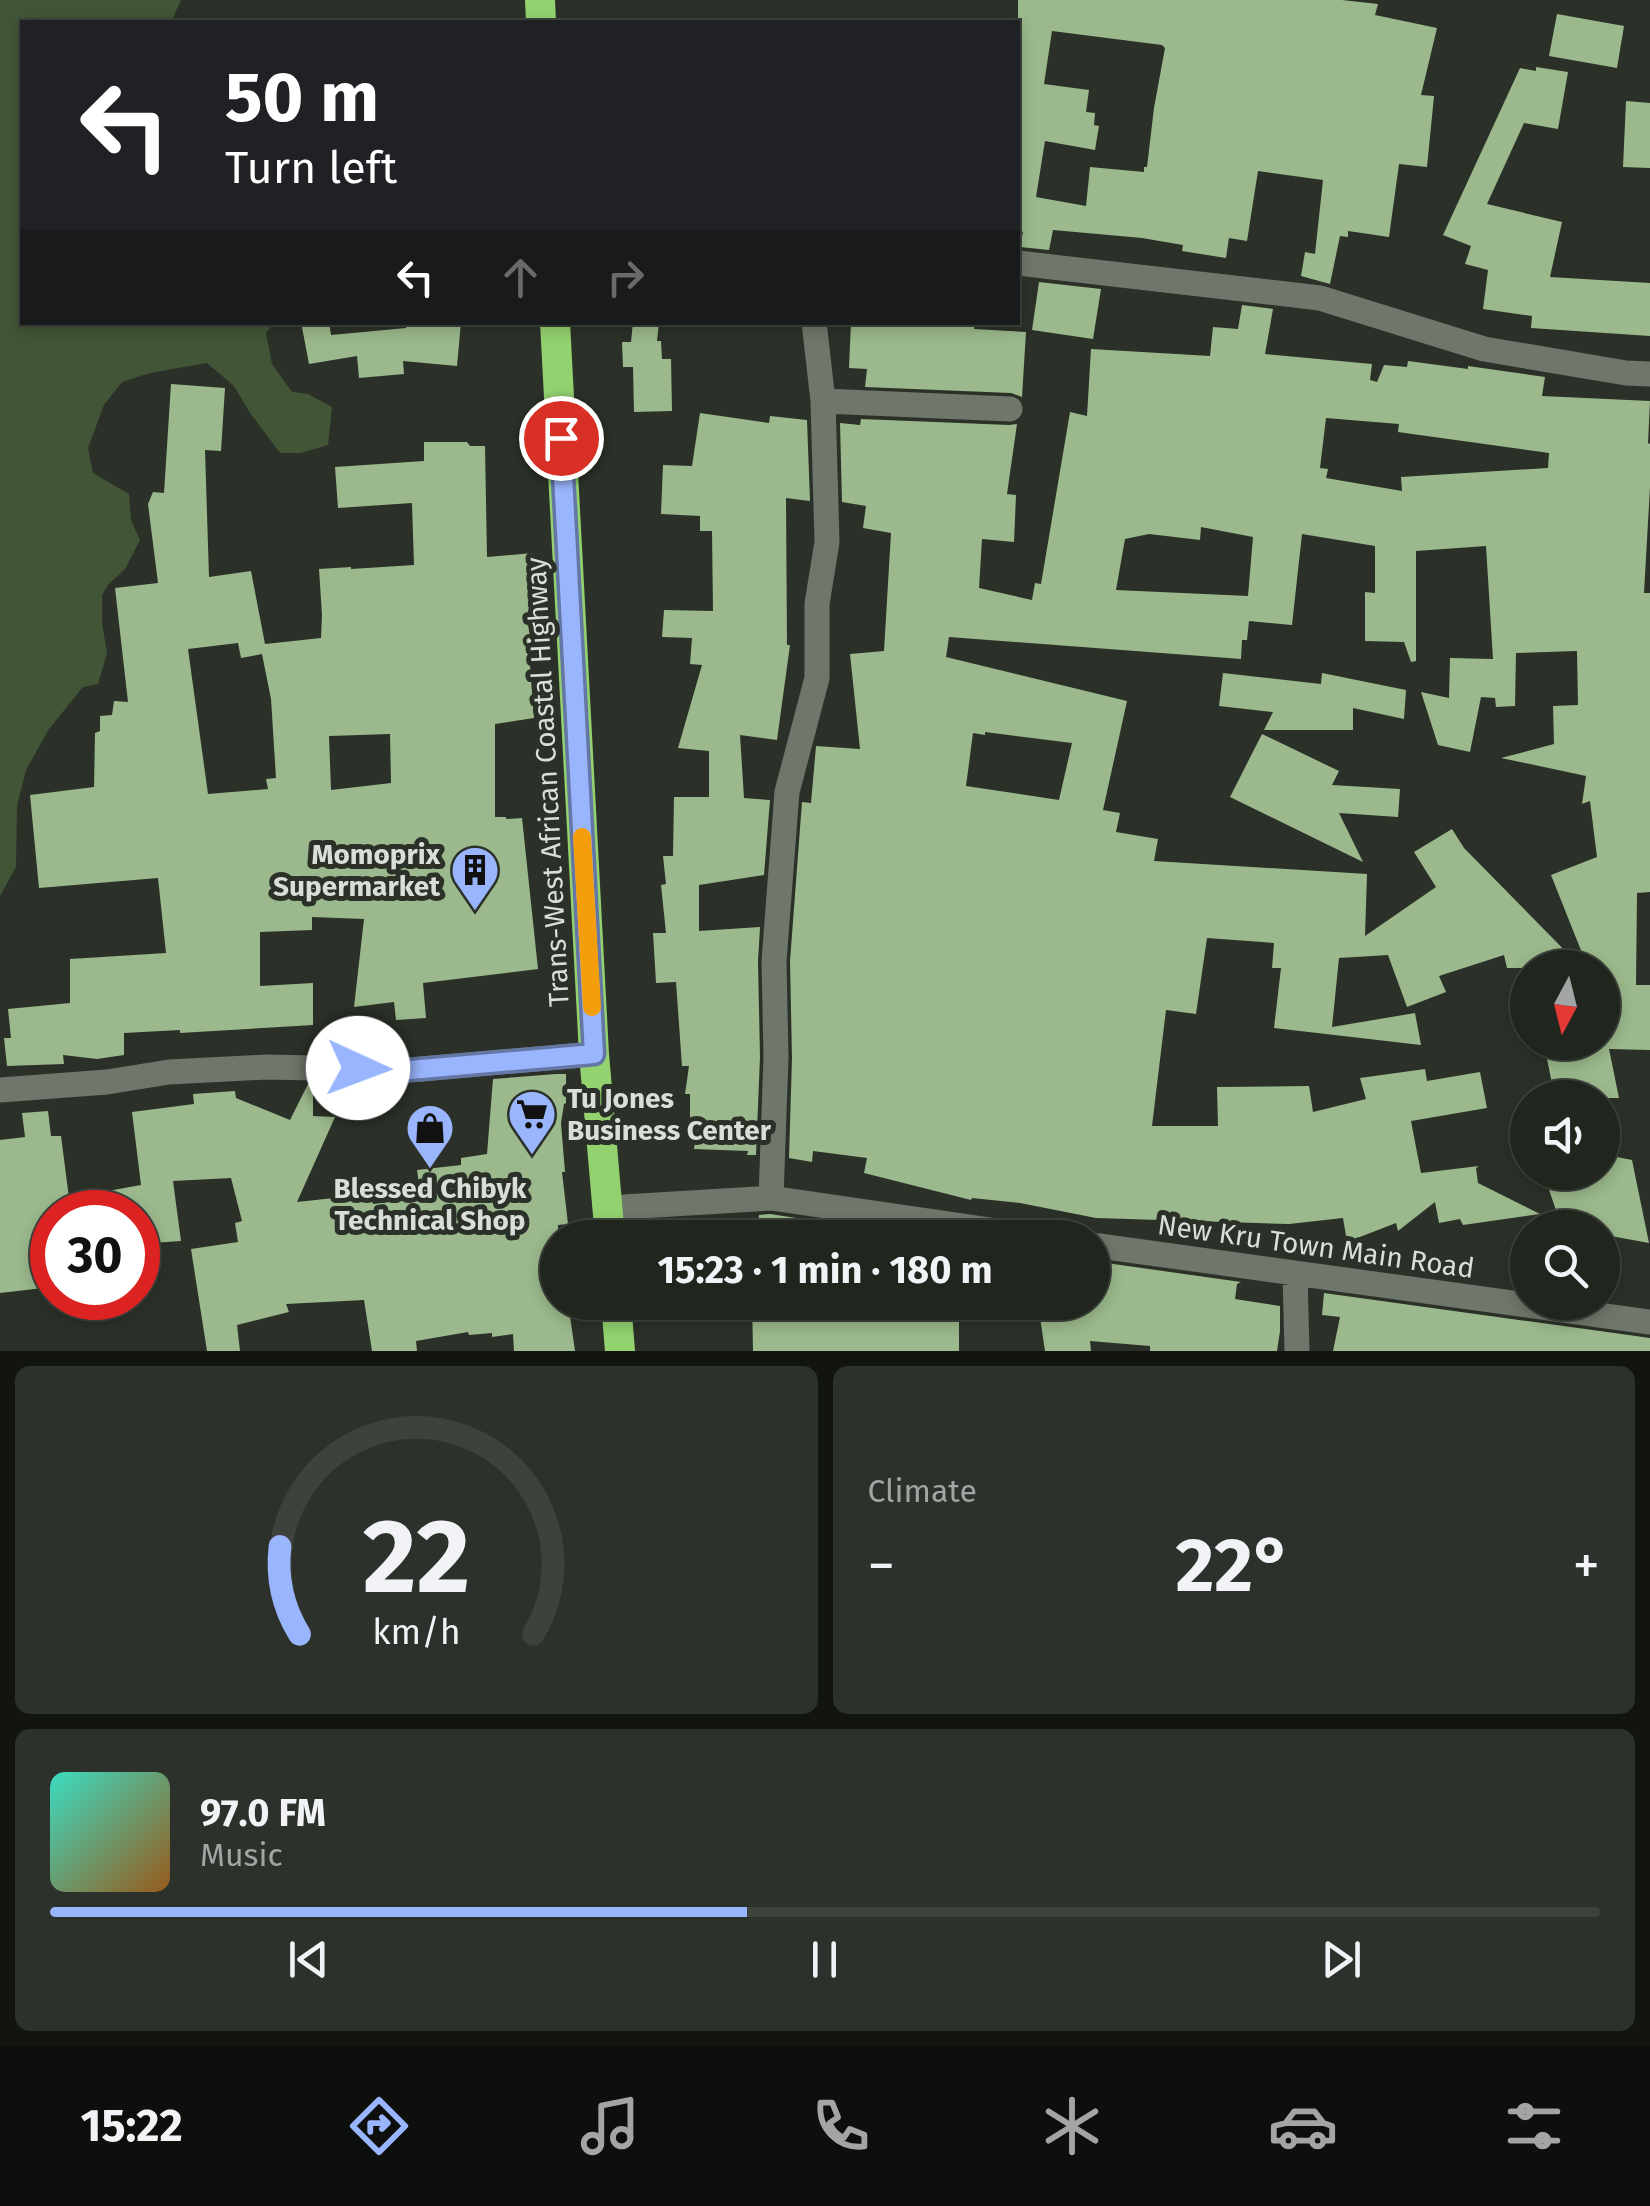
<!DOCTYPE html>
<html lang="en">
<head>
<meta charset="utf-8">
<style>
	body { margin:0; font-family:"Fira Sans",sans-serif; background:#2d312b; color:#f1f3f6; height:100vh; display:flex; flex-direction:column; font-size:38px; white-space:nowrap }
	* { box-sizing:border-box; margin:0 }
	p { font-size:32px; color:#a2a5a4 }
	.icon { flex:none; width:55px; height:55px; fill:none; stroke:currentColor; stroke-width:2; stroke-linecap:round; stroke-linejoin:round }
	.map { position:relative; height:1351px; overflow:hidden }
	.details { display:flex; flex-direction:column; gap:15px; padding:15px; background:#121410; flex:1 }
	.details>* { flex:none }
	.hud { position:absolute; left:20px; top:20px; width:1000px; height:305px; border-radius:0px; box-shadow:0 5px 15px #0003,0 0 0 2px #3d423c; background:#202124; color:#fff; overflow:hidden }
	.needle { width:65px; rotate:187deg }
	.tools { position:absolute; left:1510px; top:950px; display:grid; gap:20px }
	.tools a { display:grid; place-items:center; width:110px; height:110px; border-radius:50%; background:#20251e; box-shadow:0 5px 15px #0003,0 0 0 2px #3d423c; font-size:50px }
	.speed { position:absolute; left:30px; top:1190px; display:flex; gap:20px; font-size:50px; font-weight:700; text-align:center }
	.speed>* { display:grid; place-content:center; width:130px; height:130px; border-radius:50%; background:#20251e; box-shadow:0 5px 15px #0003,0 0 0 2px #3d423c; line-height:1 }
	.speed .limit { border:15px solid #d22; background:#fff; color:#111 }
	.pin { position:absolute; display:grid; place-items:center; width:85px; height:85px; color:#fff; margin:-42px; border:5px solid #fff; border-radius:50%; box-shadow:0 2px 10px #0007 }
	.me { position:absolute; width:110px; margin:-55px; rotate:92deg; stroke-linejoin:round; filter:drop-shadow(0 0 8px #0008) }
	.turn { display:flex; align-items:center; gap:35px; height:210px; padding:0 40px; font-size:45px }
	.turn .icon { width:130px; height:130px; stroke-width:2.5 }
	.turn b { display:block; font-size:70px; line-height:85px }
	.lanes { display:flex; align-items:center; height:95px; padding:0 40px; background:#0003; justify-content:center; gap:50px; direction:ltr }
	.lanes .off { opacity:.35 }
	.big { font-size:75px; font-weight:700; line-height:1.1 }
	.details .card { flex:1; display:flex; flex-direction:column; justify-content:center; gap:15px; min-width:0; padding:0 35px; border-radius:15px; background:#2d312b }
	.details .dial { align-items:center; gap:0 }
	.dial svg { height:260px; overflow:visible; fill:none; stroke:#3d423c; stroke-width:7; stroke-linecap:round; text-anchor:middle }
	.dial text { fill:#f1f3f6; stroke:none }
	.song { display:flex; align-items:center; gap:30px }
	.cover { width:120px; height:120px; border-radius:15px; background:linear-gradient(135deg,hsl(170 70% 55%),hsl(30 70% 35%)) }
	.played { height:10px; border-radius:5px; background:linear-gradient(90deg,#99b5fd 45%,#3d423c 45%) }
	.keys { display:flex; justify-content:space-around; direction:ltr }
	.heat { display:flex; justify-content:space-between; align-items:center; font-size:55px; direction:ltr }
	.details .tiles { flex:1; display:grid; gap:15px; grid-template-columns:1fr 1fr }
	.card:last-child { grid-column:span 2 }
	.trip { position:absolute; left:540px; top:1220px; width:570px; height:100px; border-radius:50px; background:#20251e; box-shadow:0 5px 15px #0003,0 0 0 2px #3d423c; font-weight:700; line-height:100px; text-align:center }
	.tabs { display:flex; height:160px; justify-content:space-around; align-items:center; background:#0d0f0c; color:#a2a5a4 }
	.tabs .icon { width:70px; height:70px }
	.tabs .on { color:#99b5fd }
	.tabs b { font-size:45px; color:#f1f3f6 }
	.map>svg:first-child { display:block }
	.green { fill:#425537 }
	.building { fill:#9bb98c; fill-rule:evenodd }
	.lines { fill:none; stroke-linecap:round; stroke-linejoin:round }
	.minor { stroke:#6f766b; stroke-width:25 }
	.highway { stroke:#93d26f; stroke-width:30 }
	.route-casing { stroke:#6376a4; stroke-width:25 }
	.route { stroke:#99b5fd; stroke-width:18 }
	.slow { stroke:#f59e0b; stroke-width:18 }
	.labels { text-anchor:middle; stroke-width:10; stroke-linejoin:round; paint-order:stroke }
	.street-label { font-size:28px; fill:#daded8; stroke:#2b3128 }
	.poi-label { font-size:28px; font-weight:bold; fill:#daded8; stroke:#2b3128; text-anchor:end }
</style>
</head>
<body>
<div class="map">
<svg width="1650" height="1351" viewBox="0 0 1650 1351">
	<rect width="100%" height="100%" fill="#2b3128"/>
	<path class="green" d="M 0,0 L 181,0 L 171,22 L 22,22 L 22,322 L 274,323 L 266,333 L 272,364 L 292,392 L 308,394 L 332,407 L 328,445 L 301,453 L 280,453 L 250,413 L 234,386 L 207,363 L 150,373 L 122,382 L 104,405 L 88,448 L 93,473 L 129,494 L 131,520 L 140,540 L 125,569 L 108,585 L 102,595 L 102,623 L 107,653 L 98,684 L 83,687 L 49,729 L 26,770 L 17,806 L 16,867 L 0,896 Z"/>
	<path class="building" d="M 1018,0 L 1342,0 L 1378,4 L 1375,15 L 1437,28 L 1421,95 L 1434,96 L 1427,167 L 1399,164 L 1389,237 L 1348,231 L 1348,237 L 1340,236 L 1330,284 L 1301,276 L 1305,252 L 1315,254 L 1323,180 L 1258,171 L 1247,241 L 1229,238 L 1226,258 L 1182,251 L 1183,245 L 1142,238 L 1053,230 L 1049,250 L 1020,247 L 1023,232 L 1018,231 ZM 1052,31 L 1162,45 L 1165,48 L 1154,108 L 1147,167 L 1144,167 L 1144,172 L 1090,167 L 1086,206 L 1036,197 L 1045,141 L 1095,150 L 1099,126 L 1094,125 L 1095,113 L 1086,112 L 1089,90 L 1044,84 Z
		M 1557,14 L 1624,26 L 1617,68 L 1549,56 Z
		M 1536,67 L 1568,72 L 1558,129 L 1524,123 L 1487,204 L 1562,222 L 1550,277 L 1650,283 L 1650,336 L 1531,328 L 1532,316 L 1483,309 L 1488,270 L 1465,264 L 1471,246 L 1443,235 L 1520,68 L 1536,71 Z
		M 1626,101 L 1650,103 L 1650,168 L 1623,167 Z
		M 1039,282 L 1101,289 L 1093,339 L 1032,330 Z
		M 1242,305 L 1273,309 L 1265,354 L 1372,364 L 1370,380 L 1377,382 L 1384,365 L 1407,367 L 1408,361 L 1468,369 L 1468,366 L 1545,377 L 1542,396 L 1650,401 L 1648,443 L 1650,444 L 1650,487 L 1644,593 L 1650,593 L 1650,892 L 1637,893 L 1636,985 L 1650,985 L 1650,1050 L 1609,1049 L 1619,1098 L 1555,1098 L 1547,1059 L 1602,1048 L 1602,968 L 1588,968 L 1551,875 L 1597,857 L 1590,801 L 1582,804 L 1586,776 L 1501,758 L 1554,744 L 1553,706 L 1578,705 L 1577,651 L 1516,653 L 1515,706 L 1496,707 L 1495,698 L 1481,697 L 1470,752 L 1438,745 L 1421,692 L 1449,698 L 1450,658 L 1493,659 L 1486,546 L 1416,551 L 1416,661 L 1411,662 L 1404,642 L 1365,641 L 1365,592 L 1375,593 L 1375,546 L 1302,534 L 1292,625 L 1249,621 L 1247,640 L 1242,640 L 1241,659 L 949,637 L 946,657 L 1127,701 L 1103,810 L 1120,813 L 1116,832 L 1158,839 L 1154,861 L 1367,874 L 1365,936 L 1436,887 L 1414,852 L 1452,829 L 1464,848 L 1582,968 L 1507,968 L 1504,955 L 1439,976 L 1446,992 L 1407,1007 L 1388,955 L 1339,958 L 1332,1027 L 1415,1013 L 1421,1045 L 1274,1028 L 1281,968 L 1272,968 L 1274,943 L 1207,938 L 1196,1014 L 1166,1010 L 1152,1126 L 1218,1126 L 1217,1087 L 1309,1086 L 1313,1112 L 1366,1099 L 1360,1078 L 1425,1069 L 1427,1081 L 1480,1072 L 1487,1108 L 1411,1121 L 1421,1173 L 1479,1166 L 1476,1168 L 1478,1183 L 1540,1214 L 1463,1225 L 1460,1219 L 1439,1223 L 1435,1202 L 1398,1231 L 1396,1223 L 1347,1242 L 1343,1218 L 1289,1224 L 1096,1218 L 1020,1203 L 972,1198 L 971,1200 L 864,1173 L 867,1158 L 813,1151 L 812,1162 L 789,1158 L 792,1058 L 790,961 L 802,802 L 811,803 L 816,746 L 860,749 L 850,654 L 884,651 L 891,533 L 863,528 L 866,506 L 842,502 L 840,423 L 860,425 L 861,419 L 1009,425 L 1017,424 L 1007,494 L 1016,495 L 1014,542 L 982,539 L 979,588 L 1032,600 L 1035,583 L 1041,584 L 1070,412 L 1087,416 L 1091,349 L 1210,356 L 1213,327 L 1238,329 ZM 1326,418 L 1399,424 L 1398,432 L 1549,453 L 1548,468 L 1401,477 L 1402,491 L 1326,478 L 1328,469 L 1320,468 ZM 1201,527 L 1253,537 L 1248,596 L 1116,590 L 1125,539 L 1149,534 L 1200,540 ZM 985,732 L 1072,743 L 1059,800 L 966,786 L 973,733 L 985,735 Z
		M 301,322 L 329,322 L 331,335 L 406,328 L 406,322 L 461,322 L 457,366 L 403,361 L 404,374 L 359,378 L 357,356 L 309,364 Z
		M 633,322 L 659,322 L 657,341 L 661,341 L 662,359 L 671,359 L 672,411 L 634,412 L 633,367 L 623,367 L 622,342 L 631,342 Z
		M 851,322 L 975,322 L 974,329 L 1026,332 L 1022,397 L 1011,393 L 865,387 L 867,369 L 849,368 Z
		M 171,384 L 225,388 L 221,451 L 205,450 L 209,577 L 251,571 L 265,644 L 321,638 L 322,615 L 319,569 L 351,567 L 351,569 L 414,565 L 412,503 L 338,508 L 335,467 L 424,461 L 424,442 L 467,442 L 470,446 L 485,446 L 487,557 L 533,553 L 535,584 L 535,652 L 529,652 L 534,718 L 495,724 L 495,817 L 506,817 L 506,819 L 522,818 L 538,969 L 423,983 L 426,1018 L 396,1020 L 394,1002 L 354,1007 L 364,919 L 312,917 L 312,930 L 260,932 L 260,986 L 313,983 L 313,1025 L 180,1033 L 180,1030 L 124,1033 L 124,1055 L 97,1059 L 63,1055 L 64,1064 L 7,1066 L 4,1038 L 11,1038 L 8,1009 L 70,1003 L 70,959 L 166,953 L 158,878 L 39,888 L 30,795 L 94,787 L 95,733 L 100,731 L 100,716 L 112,715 L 114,701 L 128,702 L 115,588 L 158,583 L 148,504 L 153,492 L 164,493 ZM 238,643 L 241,658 L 262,654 L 271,699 L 276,778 L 266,779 L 268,789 L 208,794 L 188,649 ZM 390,734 L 391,783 L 331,790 L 329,736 Z
		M 700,413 L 769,423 L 770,416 L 807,420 L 810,501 L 786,498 L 787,645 L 790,645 L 777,740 L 740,735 L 744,798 L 770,800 L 764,875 L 699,885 L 699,931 L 760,927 L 758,961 L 760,1057 L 756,1155 L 747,1155 L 748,1151 L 694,1149 L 696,1132 L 690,1132 L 690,1094 L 685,1094 L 689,1066 L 682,1066 L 676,982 L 656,983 L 653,933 L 666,933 L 661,885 L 666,884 L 663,856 L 673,856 L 674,797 L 709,797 L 709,751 L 678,748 L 702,665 L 690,664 L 692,638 L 662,637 L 664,610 L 713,611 L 712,531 L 700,531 L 700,516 L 661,514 L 663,465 L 692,466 Z
		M 1223,673 L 1321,684 L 1322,673 L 1406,690 L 1404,719 L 1353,708 L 1353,730 L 1264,730 L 1273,712 L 1219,706 Z
		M 1262,734 L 1339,771 L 1332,785 L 1400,789 L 1398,817 L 1339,813 L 1363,862 L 1230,797 Z
		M 556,1074 L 566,1074 L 566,1103 L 564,1104 L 561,1123 L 565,1172 L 562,1172 L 568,1224 L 558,1225 L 558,1302 L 568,1302 L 575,1351 L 514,1351 L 513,1334 L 492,1337 L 492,1333 L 469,1335 L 468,1332 L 416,1341 L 417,1351 L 372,1351 L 364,1300 L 286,1304 L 289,1312 L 237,1325 L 240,1351 L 207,1351 L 191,1249 L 238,1242 L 235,1223 L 242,1221 L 231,1178 L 173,1181 L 181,1241 L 138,1244 L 138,1212 L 52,1212 L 52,1287 L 0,1293 L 0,1140 L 25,1137 L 22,1113 L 48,1111 L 51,1136 L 61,1136 L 69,1198 L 141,1185 L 132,1112 L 194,1104 L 193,1094 L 235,1091 L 236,1098 L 290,1120 L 308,1084 L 313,1084 L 313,1116 L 335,1117 L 297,1202 L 371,1194 L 373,1204 L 421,1198 L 417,1170 L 461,1165 L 461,1158 L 487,1154 L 493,1079 Z
		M 1602,1154 L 1632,1160 L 1649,1243 L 1605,1235 L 1607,1228 L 1562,1228 L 1543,1172 L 1602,1172 Z
		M 770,1214 L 862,1228 L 861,1238 L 756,1238 L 759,1215 Z
		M 1092,1261 L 1241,1282 L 1237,1284 L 1235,1299 L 1280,1306 L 1280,1331 L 1277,1351 L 1150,1351 L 1150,1346 L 1090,1341 L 1091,1351 L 1045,1351 L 1040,1317 L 1041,1302 L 1092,1302 Z
		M 1324,1293 L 1650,1338 L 1650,1351 L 1333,1351 L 1340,1317 L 1322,1315 Z
		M 752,1302 L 959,1302 L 959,1351 L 753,1351 Z"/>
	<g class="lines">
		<path class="minor" d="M 1018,263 L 1320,298 L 1484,349 L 1626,373 L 1650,374
			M 823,401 L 1010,409
			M 0,1090 L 107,1082 L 169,1072 L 267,1067 L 410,1070 L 594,1054
			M 771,1198 L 776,1057 L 774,961 L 787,792 L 817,678 L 817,604 L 827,542 L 823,401 L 814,322
			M 607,1208 L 771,1198 L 1044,1238
			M 1092,1245 L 1650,1322
			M 1295,1274 L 1297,1351"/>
		<path class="highway" d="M 540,0 L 541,22
			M 555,322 L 594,1054 L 610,1238
			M 616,1302 L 620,1351"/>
	</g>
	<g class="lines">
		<g class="route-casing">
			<path id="route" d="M 358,1068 L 410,1070 L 594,1054 L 561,438"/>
		</g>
		<use href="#route" class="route"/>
		<path class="slow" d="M 582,837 L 592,1007"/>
	</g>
	<defs>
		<g id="building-pin" transform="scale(2.5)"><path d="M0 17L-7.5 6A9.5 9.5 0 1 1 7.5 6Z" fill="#99b5fd" stroke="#2b3128"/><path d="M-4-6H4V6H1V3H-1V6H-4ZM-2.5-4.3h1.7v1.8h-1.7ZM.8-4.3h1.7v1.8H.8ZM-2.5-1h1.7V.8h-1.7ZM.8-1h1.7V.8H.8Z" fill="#111"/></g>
		<g id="supermarket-pin" transform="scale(2.5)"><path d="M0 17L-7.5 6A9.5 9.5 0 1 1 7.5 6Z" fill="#99b5fd" stroke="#2b3128"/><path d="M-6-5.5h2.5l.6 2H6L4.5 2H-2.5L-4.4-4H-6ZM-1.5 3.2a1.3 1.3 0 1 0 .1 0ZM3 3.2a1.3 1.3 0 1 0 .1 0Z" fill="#111"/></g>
		<g id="shop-pin" transform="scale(2.5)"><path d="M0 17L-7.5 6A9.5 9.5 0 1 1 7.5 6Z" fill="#99b5fd" stroke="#2b3128"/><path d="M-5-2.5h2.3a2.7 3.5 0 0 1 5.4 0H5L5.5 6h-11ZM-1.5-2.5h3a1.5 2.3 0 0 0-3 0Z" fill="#111"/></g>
	</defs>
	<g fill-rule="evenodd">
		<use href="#building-pin" x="475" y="870"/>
		<use href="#supermarket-pin" x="532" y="1114"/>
		<use href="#shop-pin" x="430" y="1128"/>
	</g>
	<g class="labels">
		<g class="street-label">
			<text transform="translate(547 782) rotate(-93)" y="10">Trans-West African Coastal Highway</text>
			<text transform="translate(1316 1246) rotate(8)" y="10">New Kru Town Main Road</text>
		</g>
		<g class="poi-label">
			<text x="440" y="864">Momoprix<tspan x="440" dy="32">Supermarket</tspan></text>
			<text x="567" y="1108" text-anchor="start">Tu Jones<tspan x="567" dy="32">Business Center</tspan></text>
			<text x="430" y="1198" text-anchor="middle">Blessed Chibyk<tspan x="430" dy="32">Technical Shop</tspan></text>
		</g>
	</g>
</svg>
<div class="tools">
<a><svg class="needle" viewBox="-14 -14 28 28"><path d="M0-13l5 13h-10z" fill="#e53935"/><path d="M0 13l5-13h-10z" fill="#a2a5a4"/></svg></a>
<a><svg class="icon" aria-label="sound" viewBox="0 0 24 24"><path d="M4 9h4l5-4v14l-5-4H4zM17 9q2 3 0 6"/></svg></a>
<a><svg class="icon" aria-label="search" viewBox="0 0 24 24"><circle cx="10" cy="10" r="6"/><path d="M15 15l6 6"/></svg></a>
</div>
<div class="speed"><div class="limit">30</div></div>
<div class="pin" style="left:561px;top:438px;background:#d93025"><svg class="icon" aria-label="arrive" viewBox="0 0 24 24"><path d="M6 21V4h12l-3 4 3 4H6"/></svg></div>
<svg class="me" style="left:358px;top:1068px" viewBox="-20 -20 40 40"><circle r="19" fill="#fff"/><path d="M0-13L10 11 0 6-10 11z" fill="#99b5fd"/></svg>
<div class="trip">15:23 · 1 min · 180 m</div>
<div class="hud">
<div class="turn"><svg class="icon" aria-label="left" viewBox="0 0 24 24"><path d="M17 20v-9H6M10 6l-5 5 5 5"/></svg><div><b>50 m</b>Turn left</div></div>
<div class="lanes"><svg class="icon" aria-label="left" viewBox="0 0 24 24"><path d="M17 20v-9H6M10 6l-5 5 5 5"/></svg><svg class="icon off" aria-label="ahead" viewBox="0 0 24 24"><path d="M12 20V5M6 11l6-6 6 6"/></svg><svg class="icon off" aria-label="right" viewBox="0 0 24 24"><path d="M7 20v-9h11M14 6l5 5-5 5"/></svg></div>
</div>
</div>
<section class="details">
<div class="tiles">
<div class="card dial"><svg viewBox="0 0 100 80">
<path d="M14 69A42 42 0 1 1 86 69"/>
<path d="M14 69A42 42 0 0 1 8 42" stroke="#99b5fd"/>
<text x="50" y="56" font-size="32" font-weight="700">22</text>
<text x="50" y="72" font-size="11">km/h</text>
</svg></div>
<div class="card"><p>Climate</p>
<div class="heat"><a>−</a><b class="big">22°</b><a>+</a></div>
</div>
<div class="card">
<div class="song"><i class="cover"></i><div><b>97.0 FM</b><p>Music</p></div></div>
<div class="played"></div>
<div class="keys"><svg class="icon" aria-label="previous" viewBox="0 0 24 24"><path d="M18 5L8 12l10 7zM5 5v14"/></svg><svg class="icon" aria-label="pause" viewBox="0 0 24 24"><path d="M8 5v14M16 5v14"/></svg><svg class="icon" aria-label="next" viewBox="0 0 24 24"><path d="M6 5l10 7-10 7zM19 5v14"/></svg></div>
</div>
</div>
</section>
<nav class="tabs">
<b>15:22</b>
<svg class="icon on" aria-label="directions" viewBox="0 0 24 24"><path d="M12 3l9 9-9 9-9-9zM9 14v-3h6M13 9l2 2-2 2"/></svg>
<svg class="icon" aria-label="music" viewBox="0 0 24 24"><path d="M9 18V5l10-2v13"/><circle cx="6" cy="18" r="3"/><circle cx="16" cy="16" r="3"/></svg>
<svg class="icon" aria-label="phone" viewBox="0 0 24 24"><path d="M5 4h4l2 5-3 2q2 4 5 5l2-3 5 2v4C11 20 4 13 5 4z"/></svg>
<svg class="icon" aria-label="climate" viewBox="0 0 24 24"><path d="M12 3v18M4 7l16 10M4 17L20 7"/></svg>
<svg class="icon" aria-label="car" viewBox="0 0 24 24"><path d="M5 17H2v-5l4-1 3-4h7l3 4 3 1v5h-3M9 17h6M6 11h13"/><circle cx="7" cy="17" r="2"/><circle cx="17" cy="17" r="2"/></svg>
<svg class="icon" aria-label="filters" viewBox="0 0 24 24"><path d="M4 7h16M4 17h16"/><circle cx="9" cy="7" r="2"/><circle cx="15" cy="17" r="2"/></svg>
</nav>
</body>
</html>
